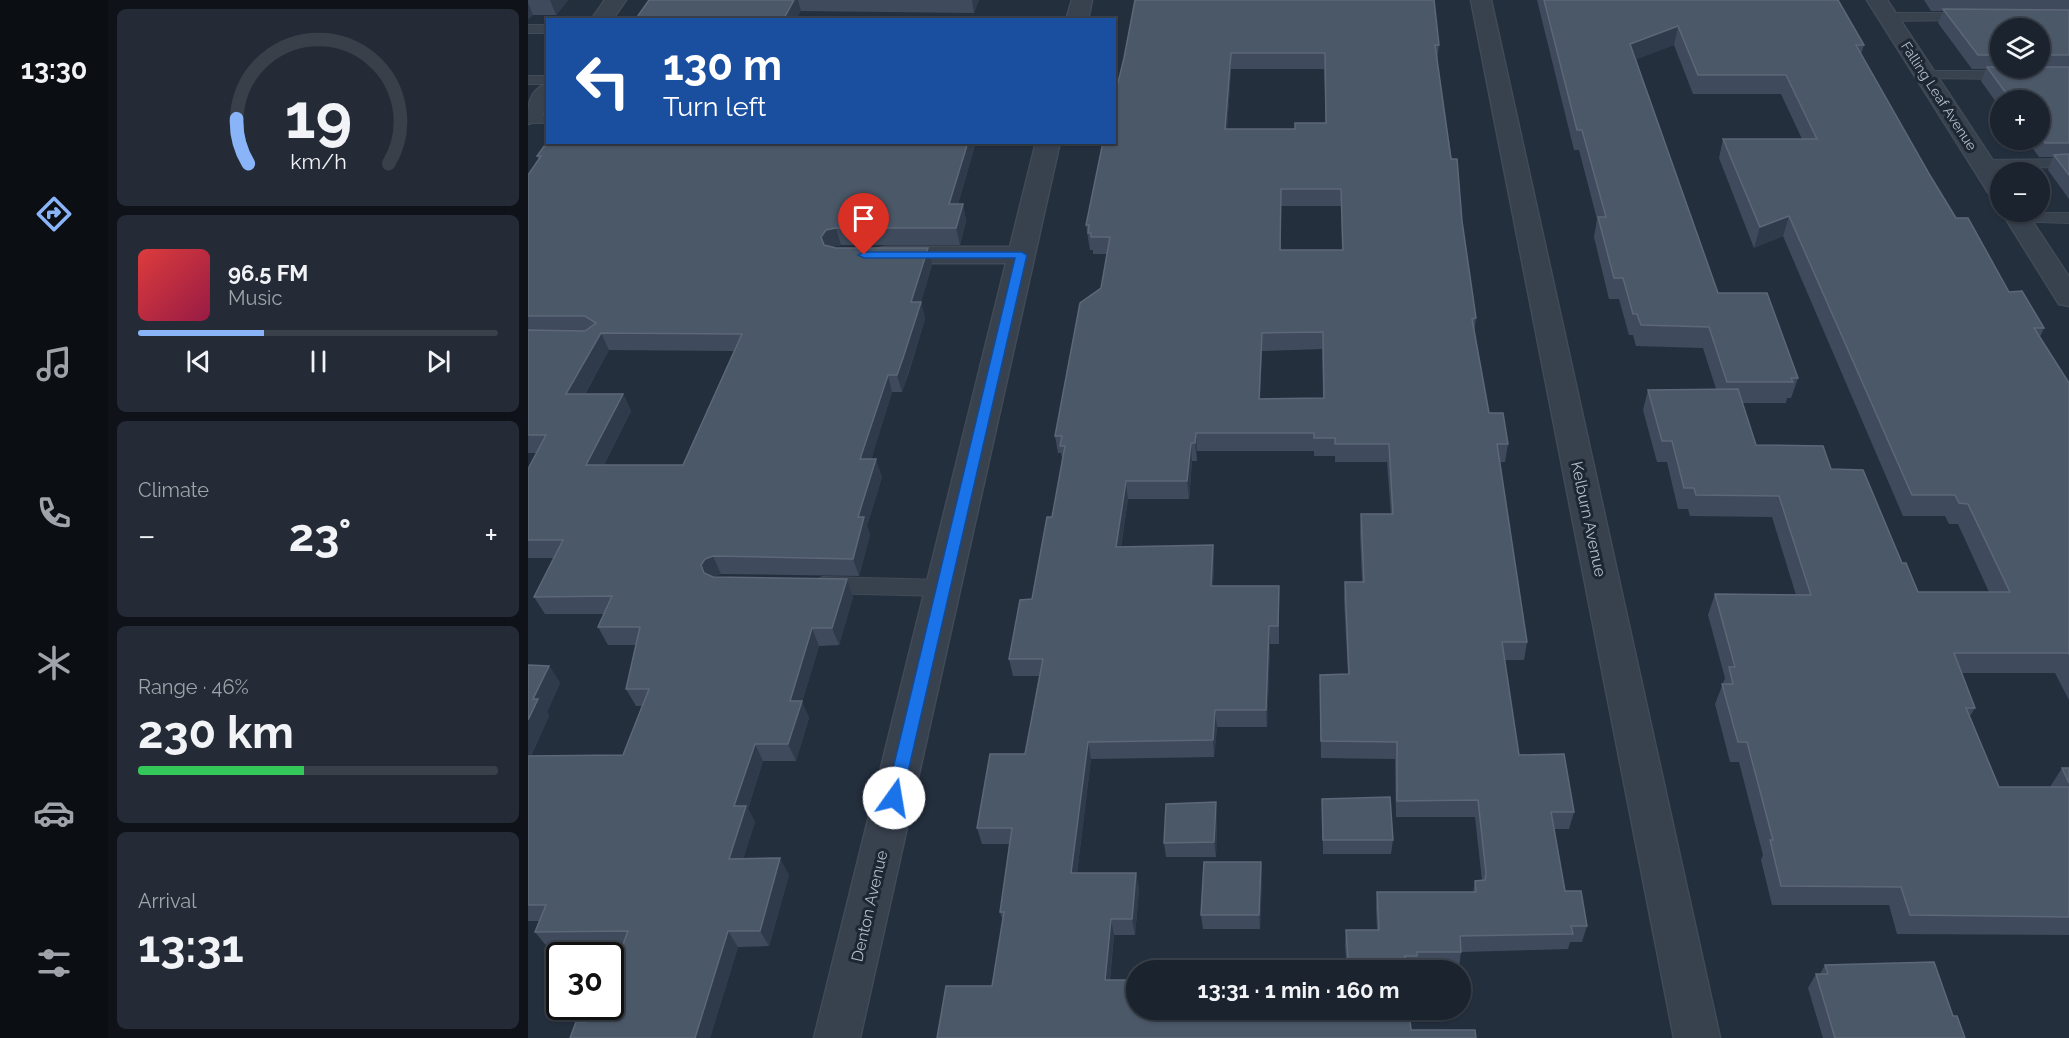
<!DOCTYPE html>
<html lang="en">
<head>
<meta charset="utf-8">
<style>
	body { margin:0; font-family:Raleway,sans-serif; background:#242b36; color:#f1f3f6; height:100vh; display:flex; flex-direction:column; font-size:22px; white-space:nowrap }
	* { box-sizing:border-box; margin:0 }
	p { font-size:20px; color:#a0a4aa }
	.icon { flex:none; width:33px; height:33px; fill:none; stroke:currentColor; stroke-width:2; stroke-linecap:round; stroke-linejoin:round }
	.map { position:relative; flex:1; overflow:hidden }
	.panel { display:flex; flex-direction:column; gap:9px; padding:9px; background:#0f1319; width:420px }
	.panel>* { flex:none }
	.top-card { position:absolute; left:18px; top:18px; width:570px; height:126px; border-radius:0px; box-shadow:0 2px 4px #0004,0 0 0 2px #39404a; background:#1a4fa0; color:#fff; overflow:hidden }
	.controls { position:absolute; left:1462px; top:18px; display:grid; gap:12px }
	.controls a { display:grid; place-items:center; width:60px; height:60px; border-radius:50%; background:#1b232e; box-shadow:0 2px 4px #0004,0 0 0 2px #39404a; font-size:30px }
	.speed { position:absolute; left:18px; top:942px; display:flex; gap:12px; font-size:30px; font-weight:700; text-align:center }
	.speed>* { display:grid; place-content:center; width:78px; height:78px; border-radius:50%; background:#1b232e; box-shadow:0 2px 4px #0004,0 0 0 2px #39404a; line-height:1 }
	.speed .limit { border:3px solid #111; border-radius:9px; background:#fff; color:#111 }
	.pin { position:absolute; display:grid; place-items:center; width:51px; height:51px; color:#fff; margin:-62px -26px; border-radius:50% 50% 50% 0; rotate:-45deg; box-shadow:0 0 6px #0007 }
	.pin .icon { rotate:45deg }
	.me { position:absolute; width:66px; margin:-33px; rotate:13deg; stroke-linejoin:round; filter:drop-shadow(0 0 4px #0008) }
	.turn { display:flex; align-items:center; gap:21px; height:126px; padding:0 18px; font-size:27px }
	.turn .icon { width:78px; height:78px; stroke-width:2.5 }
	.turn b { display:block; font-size:42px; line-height:51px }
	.big { font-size:45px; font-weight:700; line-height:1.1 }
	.panel .widget { flex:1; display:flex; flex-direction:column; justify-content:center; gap:9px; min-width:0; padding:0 21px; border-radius:9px; background:#242b36 }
	.panel .dial { align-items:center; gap:0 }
	.dial svg { height:156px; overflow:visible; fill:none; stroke:#39404a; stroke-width:7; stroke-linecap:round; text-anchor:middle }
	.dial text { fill:#f1f3f6; stroke:none }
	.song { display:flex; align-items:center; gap:18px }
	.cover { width:72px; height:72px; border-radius:9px; background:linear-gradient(135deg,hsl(0 70% 55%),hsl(340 70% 35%)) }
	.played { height:6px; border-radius:3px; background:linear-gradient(90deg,#8ab4f8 35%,#39404a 35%) }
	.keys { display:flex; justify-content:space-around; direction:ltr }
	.heat { display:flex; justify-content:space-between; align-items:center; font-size:33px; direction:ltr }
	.charge { height:9px; border-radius:4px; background:linear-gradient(90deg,#34c759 46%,#39404a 0) }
	.trip { position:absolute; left:598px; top:960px; width:345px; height:60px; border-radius:30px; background:#1b232e; box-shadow:0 2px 4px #0004,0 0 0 2px #39404a; font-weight:700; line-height:60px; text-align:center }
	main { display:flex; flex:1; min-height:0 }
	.dock { display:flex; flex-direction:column; width:108px; justify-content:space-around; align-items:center; background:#0b0e12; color:#a0a4aa }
	.dock .icon { width:42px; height:42px }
	.dock .current { color:#8ab4f8 }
	.dock b { font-size:27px; color:#f1f3f6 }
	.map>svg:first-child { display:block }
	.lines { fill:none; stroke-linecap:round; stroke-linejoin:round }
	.lane-casing { stroke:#414a57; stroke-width:2 }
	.street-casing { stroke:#414a57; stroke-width:3 }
	.lane { fill:#38414e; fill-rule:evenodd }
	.street { fill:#38414e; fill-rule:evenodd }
	.wall { fill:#3f4b5c; fill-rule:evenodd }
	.shaded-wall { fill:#2f3b4b }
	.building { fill:#4b5868; stroke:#5c6777; stroke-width:1.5; fill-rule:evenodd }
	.route { fill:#1a73e8; stroke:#114b97; stroke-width:1.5 }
	.labels { text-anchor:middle; stroke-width:6; stroke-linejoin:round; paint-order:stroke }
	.far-street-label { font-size:14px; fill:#b4bcc9; stroke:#1d2633 }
	.street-label { font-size:16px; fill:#b4bcc9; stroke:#1d2633 }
</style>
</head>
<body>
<main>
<nav class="dock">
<b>13:30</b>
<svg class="icon current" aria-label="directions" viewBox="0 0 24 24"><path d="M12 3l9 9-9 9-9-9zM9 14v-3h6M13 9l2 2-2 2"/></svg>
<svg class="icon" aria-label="music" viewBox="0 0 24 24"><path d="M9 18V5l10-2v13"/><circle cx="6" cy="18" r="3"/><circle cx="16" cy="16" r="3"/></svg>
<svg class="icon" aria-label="phone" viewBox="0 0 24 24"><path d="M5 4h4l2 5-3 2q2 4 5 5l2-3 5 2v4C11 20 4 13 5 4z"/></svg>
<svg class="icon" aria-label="climate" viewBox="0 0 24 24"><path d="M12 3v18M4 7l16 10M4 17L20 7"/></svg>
<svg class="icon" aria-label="car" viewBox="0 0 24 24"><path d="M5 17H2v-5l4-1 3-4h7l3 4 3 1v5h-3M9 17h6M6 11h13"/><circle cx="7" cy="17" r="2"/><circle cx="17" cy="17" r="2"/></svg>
<svg class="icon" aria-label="filters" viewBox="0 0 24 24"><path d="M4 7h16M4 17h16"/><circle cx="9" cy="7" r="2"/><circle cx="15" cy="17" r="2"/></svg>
</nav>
<section class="panel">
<div class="widget dial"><svg viewBox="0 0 100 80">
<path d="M14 69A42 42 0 1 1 86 69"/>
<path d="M14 69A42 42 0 0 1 8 46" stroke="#8ab4f8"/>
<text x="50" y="56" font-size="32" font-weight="700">19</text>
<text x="50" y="72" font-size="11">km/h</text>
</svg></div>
<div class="widget">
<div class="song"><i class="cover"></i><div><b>96.5 FM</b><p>Music</p></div></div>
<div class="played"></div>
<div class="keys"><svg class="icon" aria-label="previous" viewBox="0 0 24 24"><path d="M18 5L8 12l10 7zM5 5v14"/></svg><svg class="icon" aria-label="pause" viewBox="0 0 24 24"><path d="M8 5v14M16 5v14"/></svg><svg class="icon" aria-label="next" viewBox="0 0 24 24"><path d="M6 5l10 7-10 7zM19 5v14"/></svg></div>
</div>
<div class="widget"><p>Climate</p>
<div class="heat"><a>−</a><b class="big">23°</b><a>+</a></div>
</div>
<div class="widget"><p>Range · 46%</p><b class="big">230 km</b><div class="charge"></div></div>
<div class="widget"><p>Arrival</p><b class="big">13:31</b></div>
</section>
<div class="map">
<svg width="1541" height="1038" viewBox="0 0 1541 1038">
	<rect width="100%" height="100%" fill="#242f3e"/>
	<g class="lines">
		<g class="lane-casing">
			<path id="lane" d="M 1438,13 L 1444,17 L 1442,20 L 1360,21 L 1354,17 L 1360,13 Z
				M 0,25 L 20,25 L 20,33 L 0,33 Z
				M 1397,71 L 1482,71 L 1489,75 L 1482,79 L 1392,78 L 1390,75 Z
				M 0,76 L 20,76 L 20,84 L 0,84 Z
				M 0,115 L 20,115 L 20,123 L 0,123 Z
				M 1541,159 L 1541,167 L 1455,168 L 1448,164 L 1455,160 Z
				M 1490,213 L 1541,213 L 1541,223 L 1485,221 L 1482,218 L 1485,215 Z
				M 295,577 L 415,580 L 422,583 L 425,588 L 422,593 L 415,596 L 295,593 L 288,590 L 285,585 L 288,580 Z"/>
		</g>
		<g class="street-casing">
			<path id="street" d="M 77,0 L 98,0 L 84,20 L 63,20 Z
				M 544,0 L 564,0 L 560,20 L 538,20 Z
				M 943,0 L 963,0 L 1192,1038 L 1146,1038 Z
				M 1339,0 L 1359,0 L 1473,173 L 1473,200 L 1464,197 L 1460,192 Z
				M 20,84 C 20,101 20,119 0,124 C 0,107 0,89 20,84 Z
				M 508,142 L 532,142 L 332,1038 L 286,1038 L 478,263 L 357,263 L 347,261 L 344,255 L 347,249 L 357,247 L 482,247 Z
				M 1473,211 L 1498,212 L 1541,277 L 1541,306 L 1531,304 Z"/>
		</g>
		<use href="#lane" class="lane"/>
		<use href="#street" class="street"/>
	</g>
	<path class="wall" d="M 0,0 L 40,0 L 28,15 L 5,15 L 0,19 Z
		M 121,0 L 451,0 L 446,13 L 273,11 Z
		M 607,0 L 911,45 L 909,62 L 948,318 L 946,333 L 961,413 L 980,444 L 977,462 L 972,462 L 999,642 L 996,660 L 976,660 L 991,755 L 1046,812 L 1041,829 L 1026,829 L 1037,891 L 1059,926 L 1054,942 L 1042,942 L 1040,949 L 933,952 L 931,968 L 888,968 L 888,970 L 768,970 L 818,959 L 817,945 L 818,930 L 849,930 L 848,908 L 849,892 L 945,892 L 947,881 L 954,880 L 947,817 L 868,817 L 867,759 L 793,758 L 792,675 L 820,674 L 816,599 L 817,582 L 834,582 L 832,532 L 833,514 L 863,514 L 859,462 L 807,462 L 807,456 L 786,456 L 786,451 L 669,451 L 669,461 L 664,461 L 661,499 L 600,499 L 593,547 L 685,545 L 686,563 L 685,586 L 751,604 L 751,644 L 742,644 L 739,727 L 689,727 L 686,757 L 563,759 L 549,873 L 608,873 L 611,889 L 607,935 L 586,935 L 582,980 L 609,1010 L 768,1011 L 881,1010 L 409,1038 L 464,986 L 475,921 L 472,912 L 481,844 L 454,844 L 449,828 L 497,754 L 511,676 L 485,676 L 481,659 L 504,599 L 524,517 L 535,461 L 533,453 L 530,453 L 527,436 L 573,288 L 579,254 L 565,254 L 565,250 L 562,250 L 558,225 L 586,142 L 596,58 ZM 703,69 L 796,69 L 798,123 L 767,129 L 699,129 ZM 753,206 L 813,206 L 814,250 L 753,250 ZM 794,349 L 795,398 L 732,399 L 734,351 Z
		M 1009,0 L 1310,0 L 1336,45 L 1333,54 L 1403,177 L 1428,218 L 1481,292 L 1516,328 L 1512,337 L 1541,383 L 1541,700 L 1527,673 L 1434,673 L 1447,708 L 1442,716 L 1471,787 L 1522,787 L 1534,768 L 1541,768 L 1541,935 L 1369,934 L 1361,905 L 1244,905 L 1233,860 L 1235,855 L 1211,762 L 1202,762 L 1187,704 L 1197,678 L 1180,615 L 1187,594 L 1268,595 L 1244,517 L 1162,516 L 1160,509 L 1150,509 L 1139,462 L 1129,462 L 1115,410 L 1120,390 L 1188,389 L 1175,348 L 1108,346 L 1105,335 L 1101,335 L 1091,299 L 1081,299 L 1066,237 L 1069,219 L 1051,150 L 1046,150 ZM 1146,45 L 1165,94 L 1253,94 L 1274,139 L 1195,139 L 1191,158 L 1226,248 L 1255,236 L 1375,516 L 1417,516 L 1421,524 L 1430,524 L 1461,592 L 1390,592 L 1374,563 L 1303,469 L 1228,445 L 1214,403 L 1258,403 L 1259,398 L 1263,398 L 1270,378 L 1190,293 L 1108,59 Z
		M 1396,0 L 1541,0 L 1541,199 L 1520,170 L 1525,157 L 1511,157 L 1501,143 L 1497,143 L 1495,140 L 1512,140 L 1512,100 L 1473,100 L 1473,109 L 1453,81 L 1458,69 L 1444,69 L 1410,23 L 1415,11 L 1403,11 ZM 1473,28 L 1512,28 L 1512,68 L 1473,68 Z
		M 20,142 L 448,142 L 430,204 L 435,204 L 438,221 L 432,245 L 313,245 L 303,247 L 404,265 L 393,302 L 397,319 L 380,375 L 374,392 L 364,392 L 343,459 L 354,477 L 339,526 L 342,535 L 331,576 L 193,574 L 185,577 L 325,597 L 311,645 L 291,646 L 274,702 L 281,718 L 268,761 L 235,761 L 220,809 L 227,822 L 215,859 L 261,875 L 241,946 L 210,947 L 182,1038 L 42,1038 L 58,1022 L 82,1006 L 95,947 L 20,948 L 7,932 L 12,921 L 0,921 L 0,665 L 21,666 L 32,683 L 19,712 L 21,716 L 3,756 L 95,755 L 114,706 L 108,706 L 98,689 L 108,645 L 80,645 L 70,627 L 76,614 L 17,614 L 6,597 L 26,558 L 0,558 L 0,469 L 9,453 L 0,453 L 0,175 L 11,160 L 9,156 ZM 81,350 L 206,351 L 155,465 L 76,465 L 103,411 L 95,394 L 57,394 Z
		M 794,799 L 865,840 L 863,854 L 795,854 Z
		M 689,817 L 688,857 L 638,857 L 636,843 Z
		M 733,862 L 734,877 L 732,929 L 675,929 L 673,915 Z
		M 1297,965 L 1425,1016 L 1437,1038 L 1295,1038 L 1280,988 L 1288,974 L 1292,974 Z"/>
	<path class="shaded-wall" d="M 22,0 L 40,0 L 28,15 Z
		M 266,0 L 270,0 L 273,11 L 268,20 L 255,20 Z
		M 444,0 L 451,0 L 446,13 Z
		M 0,3 L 5,15 L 0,19 Z
		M 1150,26 L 1146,45 L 1099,63 L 1102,44 Z
		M 703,53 L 703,69 L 698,146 L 697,129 Z
		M 440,142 L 448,142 L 425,221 L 421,204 Z
		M 435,204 L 438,221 L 432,245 L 428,228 Z
		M 1261,216 L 1255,236 L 1226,248 L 1232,227 Z
		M 308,228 L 313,245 L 303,247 L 298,254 L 293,237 L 298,230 Z
		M 400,248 L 404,265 L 393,302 L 397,319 L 374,392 L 369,375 L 383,302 Z
		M 73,333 L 81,350 L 47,411 L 38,394 Z
		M 734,333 L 734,351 L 731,416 L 731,399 Z
		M 360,375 L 364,392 L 338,477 L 332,459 Z
		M 95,394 L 103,411 L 67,483 L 58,465 Z
		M 668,433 L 669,451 L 669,461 L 667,443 Z
		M 663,443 L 664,461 L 661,499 L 659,481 Z
		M 348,459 L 354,477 L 339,526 L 342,535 L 331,576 L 325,559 L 330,517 Z
		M 598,481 L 600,499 L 590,565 L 588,547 Z
		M 685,545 L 686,563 L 684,604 L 683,586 Z
		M 185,556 L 193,574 L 185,577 L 181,583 L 173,565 L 177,559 Z
		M 319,579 L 325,597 L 311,645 L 304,628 Z
		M 741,626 L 742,644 L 739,727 L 738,710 Z
		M 284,628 L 291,646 L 274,702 L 281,718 L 268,761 L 260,744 L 262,701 Z
		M 21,666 L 32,683 L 19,712 L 21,716 L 0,762 L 0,720 L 5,699 Z
		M 687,710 L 689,727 L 686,757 L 685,740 Z
		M 560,742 L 563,759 L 547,889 L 543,873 Z
		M 227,744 L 235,761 L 220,809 L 227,822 L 210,875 L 201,859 L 206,806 Z
		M 688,802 L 689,817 L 688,857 L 686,842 Z
		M 252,858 L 261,875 L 241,946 L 232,931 Z
		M 733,862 L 734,877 L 732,929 L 731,915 Z
		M 608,873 L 611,889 L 607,935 L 604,919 Z
		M 583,919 L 586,935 L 580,996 L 577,980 Z
		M 200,931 L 210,947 L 182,1038 L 167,1038 Z"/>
	<path class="building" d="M 121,0 L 266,0 L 255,20 L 107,20 Z
		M 607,0 L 906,0 L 911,45 L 907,45 L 923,159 L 929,159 L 934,221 L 948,318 L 944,319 L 961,413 L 975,413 L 980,444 L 969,444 L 999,642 L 974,642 L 991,755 L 1036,754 L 1046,812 L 1023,812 L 1037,891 L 1053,891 L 1059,926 L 1043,926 L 1045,934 L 932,936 L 933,952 L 889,952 L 889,956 L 877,956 L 878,970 L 768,970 L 768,960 L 820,959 L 818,930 L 851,930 L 849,892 L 948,892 L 947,881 L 957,880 L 958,873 L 950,800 L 869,801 L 869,742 L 793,741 L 792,675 L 821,674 L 817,582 L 836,582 L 833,514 L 865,514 L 861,444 L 807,444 L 807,438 L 786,438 L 786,433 L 668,433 L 667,443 L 663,443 L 659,481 L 598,481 L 588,547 L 685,545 L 683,586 L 751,586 L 750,626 L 741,626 L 738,710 L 687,710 L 685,740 L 560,742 L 543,873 L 608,873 L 604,919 L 583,919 L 577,980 L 609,980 L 609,1010 L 769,1011 L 768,1010 L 881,1010 L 883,1030 L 947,1030 L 948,1038 L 409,1038 L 418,986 L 464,986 L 476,912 L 472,912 L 484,828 L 449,828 L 462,754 L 497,754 L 515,659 L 481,659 L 492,600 L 504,599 L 519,517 L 524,517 L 537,446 L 532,446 L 534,436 L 527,436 L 552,303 L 573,288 L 582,237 L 563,237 L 563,233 L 560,233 L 561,225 L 558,225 L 575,142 L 586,142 L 586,99 L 596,58 ZM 703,53 L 797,53 L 798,123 L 767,123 L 767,129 L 697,129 ZM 753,189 L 813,189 L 815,250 L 752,250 ZM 795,332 L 796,398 L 731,399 L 734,333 Z
		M 1016,0 L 1310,0 L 1336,45 L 1328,45 L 1403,177 L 1428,218 L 1440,218 L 1481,292 L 1494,291 L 1516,328 L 1506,328 L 1541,383 L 1541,654 L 1540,653 L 1426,653 L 1447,708 L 1438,708 L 1471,787 L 1541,787 L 1541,917 L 1382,915 L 1373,887 L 1253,886 L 1242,840 L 1245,840 L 1219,742 L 1210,742 L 1194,684 L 1205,684 L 1201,667 L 1207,667 L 1187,594 L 1283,595 L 1251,496 L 1168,495 L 1166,488 L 1156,488 L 1144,441 L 1134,441 L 1120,390 L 1210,389 L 1228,445 L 1295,446 L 1303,469 L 1335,470 L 1374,563 L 1378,563 L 1390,592 L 1482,592 L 1440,504 L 1431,503 L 1427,495 L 1384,495 L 1261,216 L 1232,227 L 1195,139 L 1289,139 L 1258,75 L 1170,75 L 1150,26 L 1102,44 L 1190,293 L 1239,293 L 1270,378 L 1263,378 L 1265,382 L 1199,382 L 1181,327 L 1113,325 L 1109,314 L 1105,314 L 1095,278 L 1086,278 L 1070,217 L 1078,217 L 1054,130 L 1049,130 Z
		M 1415,9 L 1541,10 L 1541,55 L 1512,55 L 1512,28 L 1473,28 L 1473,55 L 1450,55 Z
		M 1459,67 L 1541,67 L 1541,143 L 1517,143 L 1512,135 L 1512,100 L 1483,100 Z
		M 20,141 L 20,142 L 440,142 L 421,204 L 435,204 L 428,228 L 308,228 L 298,230 L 293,237 L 296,245 L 308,248 L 400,248 L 383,302 L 393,302 L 375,358 L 369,375 L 360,375 L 332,459 L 348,459 L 330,517 L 336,517 L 325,559 L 185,556 L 177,559 L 173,565 L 176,573 L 185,577 L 319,579 L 304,628 L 284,628 L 262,701 L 274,701 L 260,744 L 227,744 L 206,806 L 218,806 L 201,859 L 252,858 L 232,931 L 200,931 L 167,1038 L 42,1038 L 48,1022 L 58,1022 L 64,1006 L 82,1006 L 82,980 L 100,931 L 7,932 L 18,905 L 0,905 L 0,756 L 95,755 L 121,689 L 98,689 L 112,627 L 70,627 L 84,596 L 6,597 L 35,540 L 0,540 L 0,469 L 18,435 L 0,435 L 0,330 L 57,331 L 68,323 L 57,316 L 0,316 L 0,175 L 13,156 L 9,156 ZM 73,333 L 214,334 L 155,465 L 58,465 L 95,394 L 38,394 Z
		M 1541,154 L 1541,175 L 1526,155 Z
		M 0,665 L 21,666 L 5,699 L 10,699 L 0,720 Z
		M 1534,768 L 1541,768 L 1541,783 Z
		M 862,797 L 865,840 L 795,840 L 794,799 Z
		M 688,802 L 686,842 L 636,843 L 638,804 Z
		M 676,862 L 733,862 L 731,915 L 673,915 Z
		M 1406,962 L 1425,1016 L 1429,1016 L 1437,1038 L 1307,1038 L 1288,974 L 1300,974 L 1297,965 Z"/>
	<path class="route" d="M 494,252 L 499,255 L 374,798 L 372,803 L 360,803 L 358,798 L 487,258 L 336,258 L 330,255 L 336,252 Z"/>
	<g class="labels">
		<g class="far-street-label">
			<text transform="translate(1411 96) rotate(57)" y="5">Falling Leaf Avenue</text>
		</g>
		<g class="street-label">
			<text transform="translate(1061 519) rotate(78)" y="6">Kelburn Avenue</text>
			<text transform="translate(341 906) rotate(-77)" y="6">Denton Avenue</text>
		</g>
	</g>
</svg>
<div class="controls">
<a><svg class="icon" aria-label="layers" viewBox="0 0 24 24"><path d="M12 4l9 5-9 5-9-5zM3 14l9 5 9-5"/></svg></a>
<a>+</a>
<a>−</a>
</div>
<div class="speed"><div class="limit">30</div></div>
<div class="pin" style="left:336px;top:255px;background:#d93025"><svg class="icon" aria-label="arrive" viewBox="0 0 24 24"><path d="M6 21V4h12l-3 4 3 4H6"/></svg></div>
<svg class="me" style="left:366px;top:798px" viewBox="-20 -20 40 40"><circle r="19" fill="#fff"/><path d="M0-13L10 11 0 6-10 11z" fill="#1a73e8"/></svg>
<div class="trip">13:31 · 1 min · 160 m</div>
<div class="top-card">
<div class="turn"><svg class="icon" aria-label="left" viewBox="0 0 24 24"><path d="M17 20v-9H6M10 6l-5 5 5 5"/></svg><div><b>130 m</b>Turn left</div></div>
</div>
</div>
</main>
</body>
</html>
